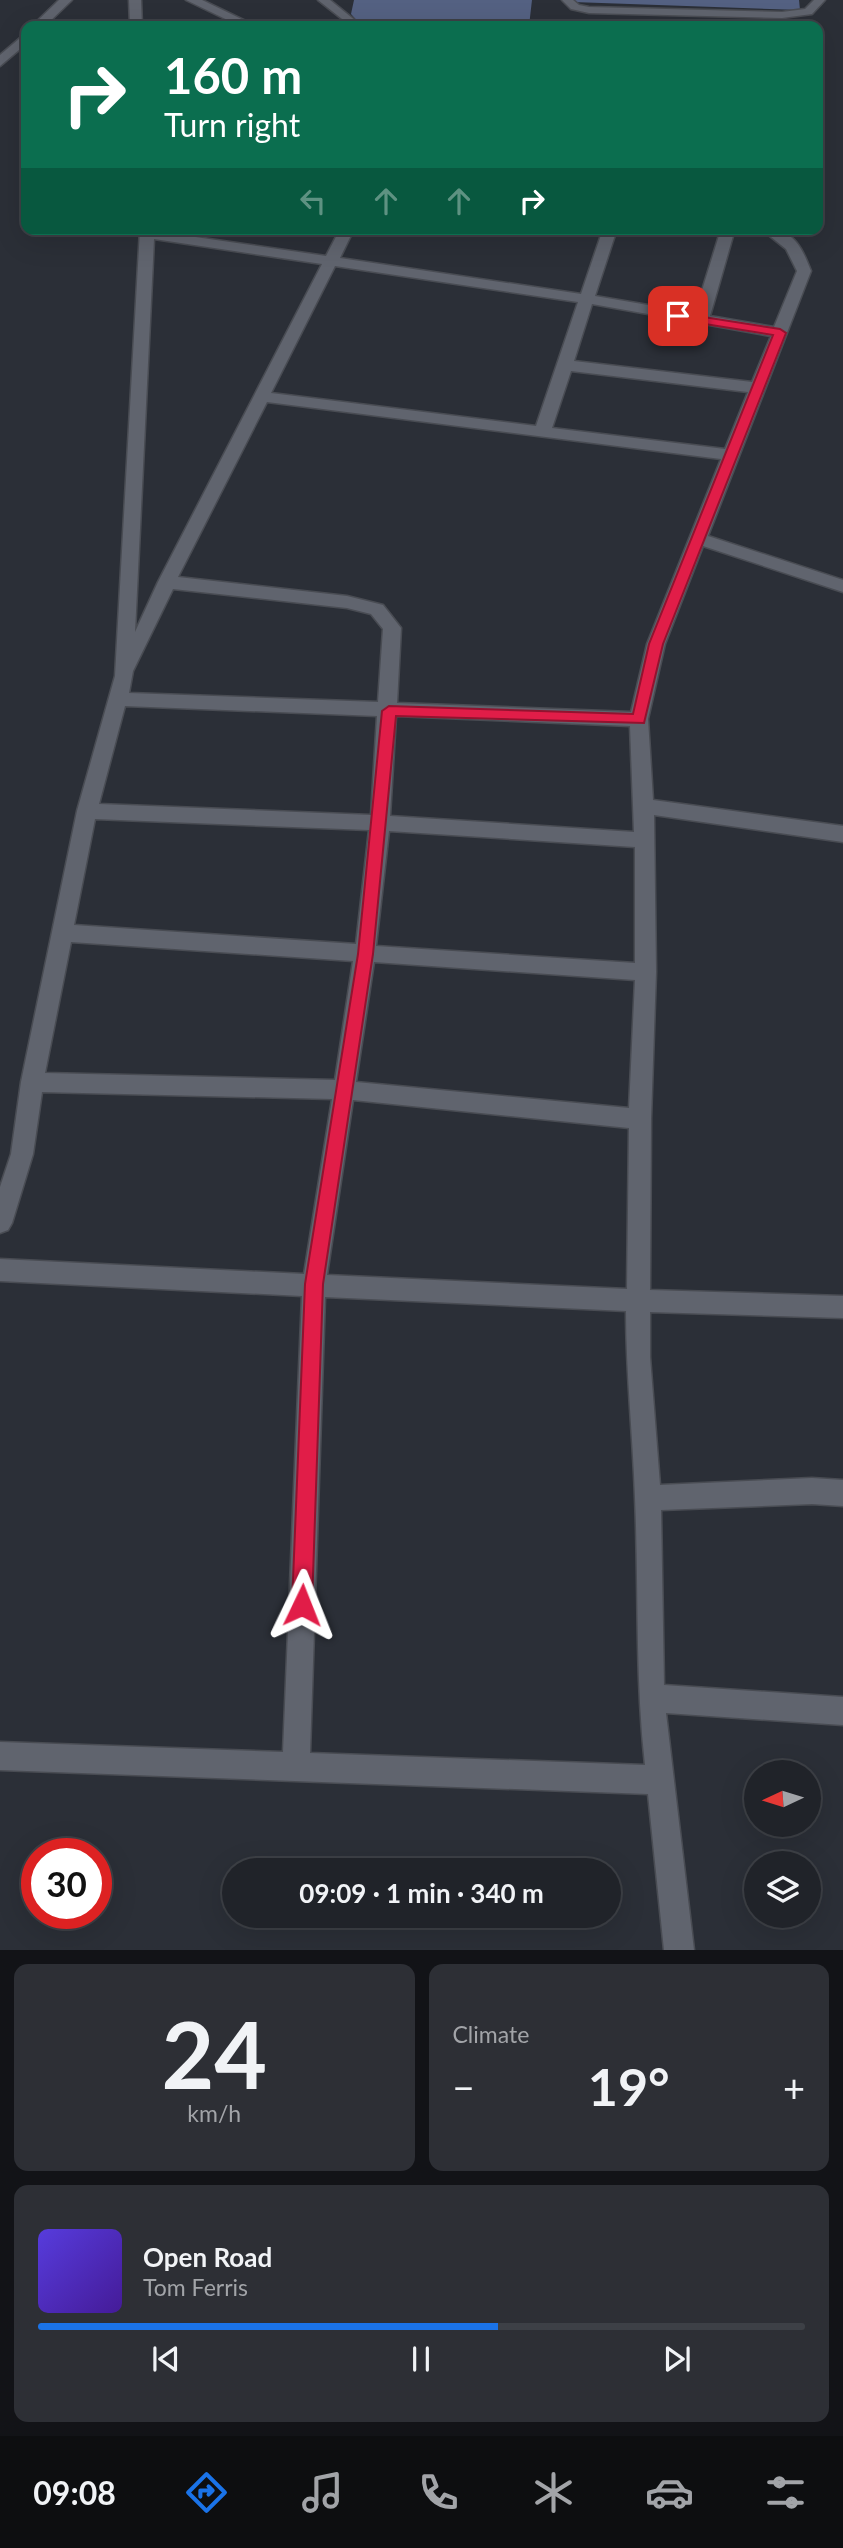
<!DOCTYPE html>
<html lang="en">
<head>
<meta charset="utf-8">
<style>
	body { margin:0; font-family:Lato,sans-serif; background:#2d2f35; color:#f1f3f6; height:100vh; display:flex; flex-direction:column; font-size:26px; white-space:nowrap }
	* { box-sizing:border-box; margin:0 }
	p { font-size:23px; color:#a2a4a8 }
	.icon { flex:none; width:38px; height:38px; fill:none; stroke:currentColor; stroke-width:2; stroke-linecap:round; stroke-linejoin:round }
	.map { position:relative; height:1950px; overflow:hidden }
	.sheet { display:flex; flex-direction:column; gap:14px; padding:14px; background:#121317; flex:1 }
	.sheet>* { flex:none }
	.guide { position:absolute; left:21px; top:21px; width:802px; height:214px; border-radius:14px; box-shadow:0 7px 28px #0002,0 0 0 2px #3d4046; background:#0b6e4f; color:#fff; overflow:hidden }
	.needle { width:46px; rotate:266deg }
	.buttons { position:absolute; left:744px; top:1760px; display:grid; gap:14px }
	.buttons a { display:grid; place-items:center; width:77px; height:77px; border-radius:50%; background:#202329; box-shadow:0 7px 28px #0002,0 0 0 2px #3d4046; font-size:35px }
	.speed { position:absolute; left:21px; top:1838px; display:flex; gap:14px; font-size:35px; font-weight:700; text-align:center }
	.speed>* { display:grid; place-content:center; width:91px; height:91px; border-radius:50%; background:#202329; box-shadow:0 7px 28px #0002,0 0 0 2px #3d4046; line-height:1 }
	.speed .limit { border:10px solid #d22; background:#fff; color:#111 }
	.pin { position:absolute; display:grid; place-items:center; width:60px; height:60px; color:#fff; margin:-30px; border-radius:14px; box-shadow:0 4px 10px #0006 }
	.me { position:absolute; width:77px; margin:-38px; rotate:2deg; stroke-linejoin:round; filter:drop-shadow(0 0 5px #0008) }
	.turn { display:flex; align-items:center; gap:24px; height:147px; padding:0 28px; font-size:32px }
	.turn .icon { width:91px; height:91px; stroke-width:2.5 }
	.turn b { display:block; font-size:49px; line-height:60px }
	.lanes { display:flex; align-items:center; height:66px; padding:0 28px; background:#0003; justify-content:center; gap:35px; direction:ltr }
	.lanes .off { opacity:.35 }
	.big { font-size:52px; font-weight:700; line-height:1.1 }
	.sheet .card { flex:1; display:flex; flex-direction:column; justify-content:center; gap:10px; min-width:0; padding:0 24px; border-radius:14px; background:#2d2f35 }
	.sheet .dial { align-items:center; gap:0 }
	.dial b { font-size:91px; line-height:1 }
	.song { display:flex; align-items:center; gap:21px }
	.cover { width:84px; height:84px; border-radius:10px; background:linear-gradient(135deg,hsl(250 70% 55%),hsl(260 70% 35%)) }
	.played { height:7px; border-radius:4px; background:linear-gradient(90deg,#1a73e8 60%,#3d4046 60%) }
	.keys { display:flex; justify-content:space-around; direction:ltr }
	.heat { display:flex; justify-content:space-between; align-items:center; font-size:38px; direction:ltr }
	.sheet .tiles { flex:1; display:grid; gap:14px; grid-template-columns:1fr 1fr }
	.card:last-child { grid-column:span 2 }
	.trip { position:absolute; left:222px; top:1858px; width:399px; height:70px; border-radius:35px; background:#202329; box-shadow:0 7px 28px #0002,0 0 0 2px #3d4046; font-weight:700; line-height:70px; text-align:center }
	.menu { display:flex; height:112px; justify-content:space-around; align-items:center; background:#0d0e10; color:#a2a4a8 }
	.menu .icon { width:49px; height:49px }
	.menu .active { color:#1a73e8 }
	.menu b { font-size:32px; color:#f1f3f6 }
	.map>svg:first-child { display:block }
	.building { fill:#546182 }
	.lines { fill:none; stroke-linecap:round; stroke-linejoin:round }
	.lane-casing { stroke:#494c53; stroke-width:3 }
	.street-casing { stroke:#494c53; stroke-width:3 }
	.lane { fill:#60646e; fill-rule:evenodd }
	.street { fill:#60646e; fill-rule:evenodd }
	.route { fill:#e11d48; stroke:#92132f; stroke-width:2 }
</style>
</head>
<body>
<div class="map">
<svg width="843" height="1950" viewBox="0 0 843 1950">
	<rect width="100%" height="100%" fill="#2b2f37"/>
	<path class="building" d="M 354,0 L 532,0 L 529,26 L 391,26 L 358,22 L 351,14 Z
		M 573,0 L 799,0 L 800,10 L 573,2 Z"/>
	<g class="lines">
		<g class="lane-casing">
			<path id="lane" d="M 318,0 L 330,0 L 362,26 L 351,26 Z
				M 562,0 L 573,0 L 579,5 L 589,7 L 782,12 L 805,9 L 814,0 L 825,0 L 812,14 L 782,18 L 589,13 L 571,9 Z"/>
		</g>
		<g class="street-casing">
			<path id="street" d="M 59,0 L 72,0 L 45,26 L 32,26 Z
				M 129,0 L 141,0 L 142,26 L 130,26 Z
				M 186,0 L 202,0 L 256,26 L 240,26 Z
				M 26,33 L 26,44 L 0,66 L 0,55 Z
				M 140,229 L 326,256 L 340,229 L 354,229 L 340,258 L 581,294 L 603,229 L 617,229 L 595,296 L 695,313 L 721,229 L 735,229 L 710,316 L 774,327 L 797,271 L 786,249 L 761,229 C 793,229 800,243 811,271 L 708,536 L 843,580 L 843,592 L 703,546 L 665,644 L 648,719 L 653,800 L 843,826 L 843,842 L 654,815 L 656,972 L 651,1119 L 650,1290 L 843,1296 L 843,1318 L 650,1312 L 650,1357 L 660,1485 L 812,1478 L 843,1480 L 843,1506 L 812,1504 L 661,1510 L 664,1685 L 843,1697 L 843,1725 L 666,1713 L 694,1950 L 664,1950 L 648,1794 L 0,1770 L 0,1742 L 283,1752 L 302,1296 L 0,1281 L 0,1259 L 304,1274 L 332,1099 L 42,1092 L 33,1154 L 12,1223 L 8,1230 L 0,1233 L 0,1187 L 11,1154 L 21,1082 L 77,811 L 115,676 ZM 154,239 L 322,264 L 158,582 L 135,632 ZM 335,266 L 578,302 L 536,426 L 271,393 ZM 592,304 L 771,336 L 752,382 L 574,361 ZM 571,371 L 748,392 L 725,449 L 552,428 ZM 267,402 L 721,459 L 647,644 L 631,712 L 397,703 L 401,628 L 383,605 L 347,596 L 178,577 ZM 173,589 L 347,608 L 371,614 L 383,629 L 378,702 L 129,693 L 133,671 ZM 125,706 L 377,716 L 371,815 L 99,804 ZM 396,716 L 630,726 L 634,832 L 390,816 ZM 95,819 L 369,830 L 356,944 L 74,925 ZM 389,831 L 635,847 L 635,963 L 376,946 ZM 71,942 L 353,961 L 335,1080 L 45,1073 ZM 374,962 L 635,980 L 629,1108 L 356,1082 ZM 353,1100 L 629,1128 L 627,1289 L 327,1275 ZM 325,1297 L 626,1311 C 626,1374 633,1436 635,1498 C 639,1588 635,1676 645,1765 L 310,1753 Z"/>
		</g>
		<use href="#lane" class="lane"/>
		<use href="#street" class="street"/>
	</g>
	<path class="route" d="M 678,313 L 780,329 L 786,333 L 663,644 L 644,723 L 396,716 L 373,954 L 323,1284 L 312,1605 L 309,1613 L 302,1615 L 295,1613 L 292,1605 L 305,1284 L 358,954 L 382,711 L 389,706 L 633,714 L 649,644 L 773,335 L 674,319 L 672,316 Z"/>
</svg>
<div class="buttons">
<a><svg class="needle" viewBox="-14 -14 28 28"><path d="M0-13l5 13h-10z" fill="#e53935"/><path d="M0 13l5-13h-10z" fill="#a2a4a8"/></svg></a>
<a><svg class="icon" aria-label="layers" viewBox="0 0 24 24"><path d="M12 4l9 5-9 5-9-5zM3 14l9 5 9-5"/></svg></a>
</div>
<div class="speed"><div class="limit">30</div></div>
<div class="pin" style="left:678px;top:316px;background:#d93025"><svg class="icon" aria-label="arrive" viewBox="0 0 24 24"><path d="M6 21V4h12l-3 4 3 4H6"/></svg></div>
<svg class="me" style="left:302px;top:1605px" viewBox="-20 -20 40 40"><path d="M0-17L14 15 0 8-14 15z" fill="#e11d48" stroke="#fff" stroke-width="4"/></svg>
<div class="trip">09:09 · 1 min · 340 m</div>
<div class="guide">
<div class="turn"><svg class="icon" aria-label="right" viewBox="0 0 24 24"><path d="M7 20v-9h11M14 6l5 5-5 5"/></svg><div><b>160 m</b>Turn right</div></div>
<div class="lanes"><svg class="icon off" aria-label="left" viewBox="0 0 24 24"><path d="M17 20v-9H6M10 6l-5 5 5 5"/></svg><svg class="icon off" aria-label="ahead" viewBox="0 0 24 24"><path d="M12 20V5M6 11l6-6 6 6"/></svg><svg class="icon off" aria-label="ahead" viewBox="0 0 24 24"><path d="M12 20V5M6 11l6-6 6 6"/></svg><svg class="icon" aria-label="right" viewBox="0 0 24 24"><path d="M7 20v-9h11M14 6l5 5-5 5"/></svg></div>
</div>
</div>
<section class="sheet">
<div class="tiles">
<div class="card dial"><b>24</b><p>km/h</p></div>
<div class="card"><p>Climate</p>
<div class="heat"><a>−</a><b class="big">19°</b><a>+</a></div>
</div>
<div class="card">
<div class="song"><i class="cover"></i><div><b>Open Road</b><p>Tom Ferris</p></div></div>
<div class="played"></div>
<div class="keys"><svg class="icon" aria-label="previous" viewBox="0 0 24 24"><path d="M18 5L8 12l10 7zM5 5v14"/></svg><svg class="icon" aria-label="pause" viewBox="0 0 24 24"><path d="M8 5v14M16 5v14"/></svg><svg class="icon" aria-label="next" viewBox="0 0 24 24"><path d="M6 5l10 7-10 7zM19 5v14"/></svg></div>
</div>
</div>
</section>
<nav class="menu">
<b>09:08</b>
<svg class="icon active" aria-label="directions" viewBox="0 0 24 24"><path d="M12 3l9 9-9 9-9-9zM9 14v-3h6M13 9l2 2-2 2"/></svg>
<svg class="icon" aria-label="music" viewBox="0 0 24 24"><path d="M9 18V5l10-2v13"/><circle cx="6" cy="18" r="3"/><circle cx="16" cy="16" r="3"/></svg>
<svg class="icon" aria-label="phone" viewBox="0 0 24 24"><path d="M5 4h4l2 5-3 2q2 4 5 5l2-3 5 2v4C11 20 4 13 5 4z"/></svg>
<svg class="icon" aria-label="climate" viewBox="0 0 24 24"><path d="M12 3v18M4 7l16 10M4 17L20 7"/></svg>
<svg class="icon" aria-label="car" viewBox="0 0 24 24"><path d="M5 17H2v-5l4-1 3-4h7l3 4 3 1v5h-3M9 17h6M6 11h13"/><circle cx="7" cy="17" r="2"/><circle cx="17" cy="17" r="2"/></svg>
<svg class="icon" aria-label="filters" viewBox="0 0 24 24"><path d="M4 7h16M4 17h16"/><circle cx="9" cy="7" r="2"/><circle cx="15" cy="17" r="2"/></svg>
</nav>
</body>
</html>
